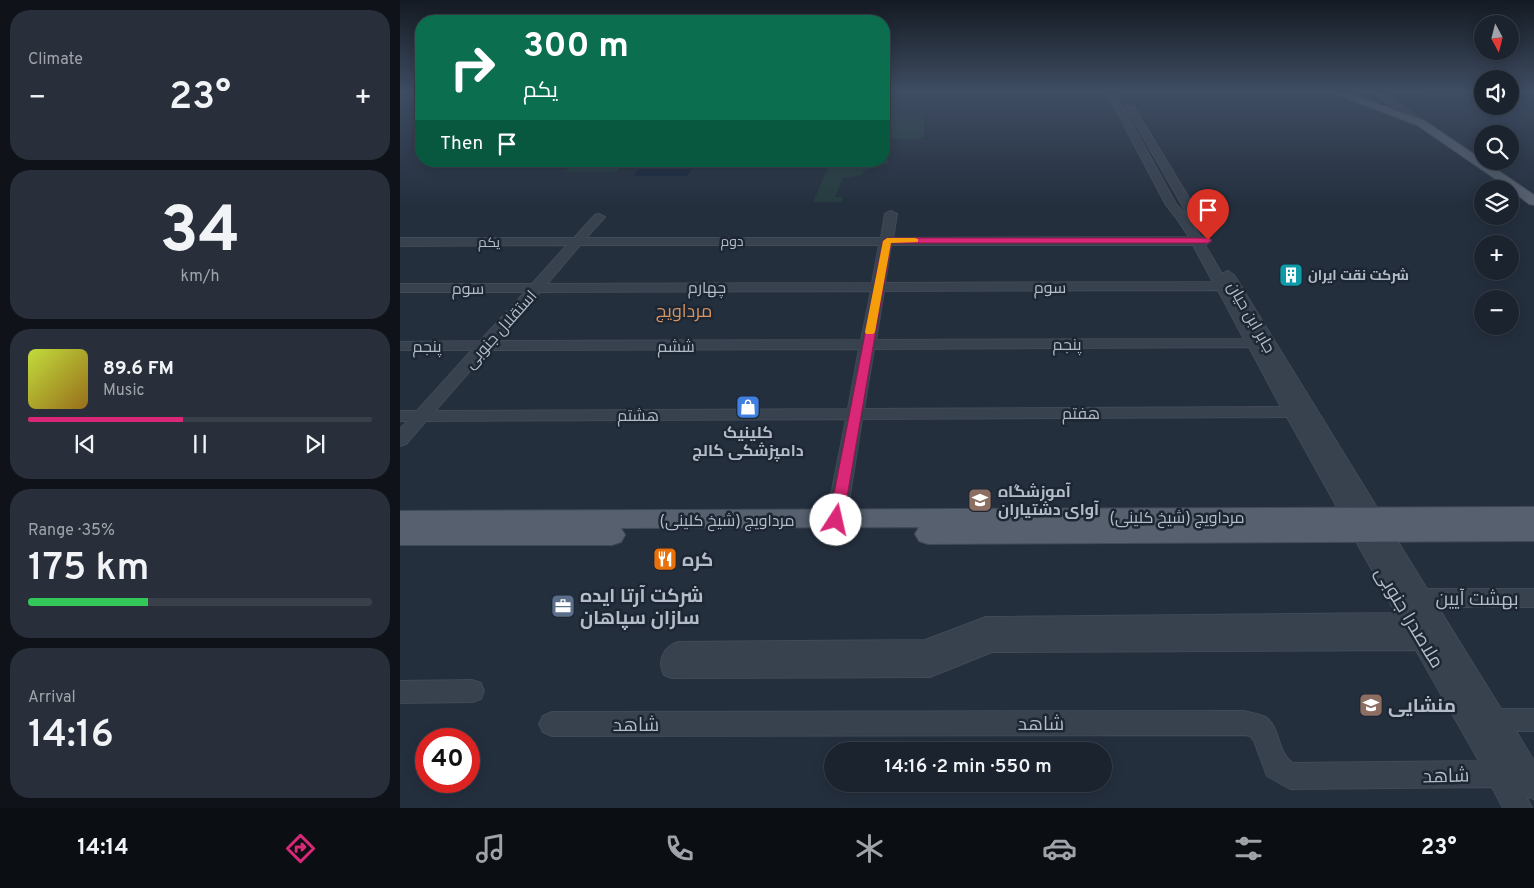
<!DOCTYPE html>
<html lang="en">
<head>
<meta charset="utf-8">
<style>
	body { margin:0; font-family:Overpass,Cairo,sans-serif; background:#282f3a; color:#f1f3f6; height:100vh; display:flex; flex-direction:column; font-size:19px; white-space:nowrap }
	* { box-sizing:border-box; margin:0 }
	p { font-size:16px; color:#a0a4aa }
	.icon { flex:none; width:28px; height:28px; fill:none; stroke:currentColor; stroke-width:2; stroke-linecap:round; stroke-linejoin:round }
	.map { position:relative; flex:1; overflow:hidden }
	.drawer { display:flex; flex-direction:column; gap:10px; padding:10px; background:#0f1319; width:400px }
	.drawer>* { flex:none }
	.banner { position:absolute; left:15px; top:15px; width:475px; height:152px; border-radius:20px; box-shadow:0 2px 12px #0003,0 0 0 1px #39404a; background:#0b6e4f; color:#fff; overflow:hidden }
	.needle { width:32px; rotate:173deg }
	.tools { position:absolute; left:1074px; top:15px; display:grid; gap:10px }
	.tools a { display:grid; place-items:center; width:45px; height:45px; border-radius:50%; background:#1b232e; box-shadow:0 2px 12px #0003,0 0 0 1px #39404a; font-size:25px }
	.speed { position:absolute; left:15px; top:728px; display:flex; gap:10px; font-size:25px; font-weight:700; text-align:center }
	.speed>* { display:grid; place-content:center; width:65px; height:65px; border-radius:50%; background:#1b232e; box-shadow:0 2px 12px #0003,0 0 0 1px #39404a; line-height:1 }
	.speed .limit { border:8px solid #d22; background:#fff; color:#111 }
	.pin { position:absolute; display:grid; place-items:center; width:42px; height:42px; color:#fff; margin:-51px -21px; border-radius:50% 50% 50% 0; rotate:-45deg; box-shadow:0 0 5px #0007 }
	.pin .icon { rotate:45deg }
	.me { position:absolute; width:55px; margin:-28px; rotate:10deg; stroke-linejoin:round; filter:drop-shadow(0 0 4px #0008) }
	.turn { display:flex; align-items:center; gap:18px; height:105px; padding:0 25px; font-size:22px }
	.turn .icon { width:65px; height:65px; stroke-width:2.5 }
	.turn b { display:block; font-size:35px; line-height:42px }
	.then { display:flex; align-items:center; height:48px; padding:0 25px; background:#0003; gap:10px; font-size:19px }
	.big { font-size:38px; font-weight:600; line-height:1.1 }
	.drawer .tile { flex:1; display:flex; flex-direction:column; justify-content:center; gap:8px; min-width:0; padding:0 18px; border-radius:20px; background:#282f3a }
	.drawer .dial { align-items:center; gap:0 }
	.dial b { font-size:65px; line-height:1 }
	.song { display:flex; align-items:center; gap:15px }
	.cover { width:60px; height:60px; border-radius:8px; background:linear-gradient(135deg,hsl(70 70% 55%),hsl(40 70% 35%)) }
	.played { height:5px; border-radius:2px; background:linear-gradient(90deg,#db2777 45%,#39404a 45%) }
	.keys { display:flex; justify-content:space-around; direction:ltr }
	.heat { display:flex; justify-content:space-between; align-items:center; font-size:28px; direction:ltr }
	.charge { height:8px; border-radius:4px; background:linear-gradient(90deg,#34c759 35%,#39404a 0) }
	.trip { position:absolute; left:424px; top:742px; width:288px; height:50px; border-radius:25px; background:#1b232e; box-shadow:0 2px 12px #0003,0 0 0 1px #39404a; font-weight:600; line-height:50px; text-align:center }
	.dock { display:flex; height:80px; justify-content:space-around; align-items:center; background:#0b0e12; color:#a0a4aa }
	.dock .icon { width:35px; height:35px }
	.dock .current { color:#db2777 }
	.dock b { font-size:22px; color:#f1f3f6 }
	main { display:flex; flex:1; min-height:0 }
	.map>svg:first-child { display:block }
	.green { fill:#263c3f }
	.water { fill:#17263c }
	.lines { fill:none; stroke-linecap:round; stroke-linejoin:round }
	.minor-casing { stroke:#414a57; stroke-width:2 }
	.major-casing { stroke:#414a57; stroke-width:2 }
	.minor { fill:#38414e; fill-rule:evenodd }
	.major { fill:#56606e; fill-rule:evenodd }
	.route { fill:#db2777; stroke:#8e194d }
	.slow { fill:#f59e0b }
	.labels { text-anchor:middle; stroke-width:5; stroke-linejoin:round; paint-order:stroke }
	.far-street-label { font-size:14px; fill:#b4bcc9; stroke:#1d2633 }
	.far-poi-label { font-size:14px; font-weight:bold; fill:#b4bcc9; stroke:#1d2633; text-anchor:start }
	.street-label { font-size:16px; fill:#b4bcc9; stroke:#1d2633 }
	.poi-label { font-size:16px; font-weight:bold; fill:#b4bcc9; stroke:#1d2633 }
	.neighbourhood-label { font-size:18px; fill:#d59563; stroke:#1d2633 }
	.near-poi-label { font-size:19px; font-weight:bold; fill:#b4bcc9; stroke:#1d2633; text-anchor:start }
	.near-street-label { font-size:19px; fill:#b4bcc9; stroke:#1d2633 }
</style>
</head>
<body>
<main>
<section class="drawer">
<div class="tile"><p>Climate</p>
<div class="heat"><a>−</a><b class="big">23°</b><a>+</a></div>
</div>
<div class="tile dial"><b>34</b><p>km/h</p></div>
<div class="tile">
<div class="song"><i class="cover"></i><div><b>89.6 FM</b><p>Music</p></div></div>
<div class="played"></div>
<div class="keys"><svg class="icon" aria-label="previous" viewBox="0 0 24 24"><path d="M18 5L8 12l10 7zM5 5v14"/></svg><svg class="icon" aria-label="pause" viewBox="0 0 24 24"><path d="M8 5v14M16 5v14"/></svg><svg class="icon" aria-label="next" viewBox="0 0 24 24"><path d="M6 5l10 7-10 7zM19 5v14"/></svg></div>
</div>
<div class="tile"><p>Range · 35%</p><b class="big">175 km</b><div class="charge"></div></div>
<div class="tile"><p>Arrival</p><b class="big">14:16</b></div>
</section>
<div class="map">
<svg width="1134" height="808" viewBox="0 0 1134 808">
	<rect width="100%" height="100%" fill="#242f3e"/>
	<path class="green" d="M 1015,91 L 1082,91 L 1082,96 L 1026,98 Z
		M 484,113 L 524,113 L 524,137 L 516,139 L 484,139 Z
		M 484,159 L 489,159 L 488,164 L 464,170 L 462,175 L 443,178 L 435,197 L 443,197 L 441,202 L 413,202 L 429,165 L 450,161 L 484,161 Z
		M 177,161 L 226,161 L 216,172 L 165,172 Z"/>
	<path class="water" d="M 239,169 L 292,169 L 287,176 L 233,176 Z"/>
	<g class="lines">
		<g class="minor-casing">
			<path id="minor" d="M 706,91 L 714,91 L 776,204 L 786,215 L 801,237 L 809,238 L 811,241 L 805,245 L 822,274 L 828,271 L 834,275 L 1027,589 L 1134,589 L 1134,607 L 1038,607 L 1101,709 L 1134,709 L 1134,731 L 1116,731 L 1134,761 L 1134,799 L 1126,796 L 1132,808 L 1103,808 L 1092,787 L 890,789 L 867,776 L 854,741 L 850,736 L 844,735 L 152,736 L 143,732 L 139,724 L 143,716 L 152,712 L 844,711 C 851,713 862,714 867,718 C 881,730 877,753 893,763 L 1079,761 L 1016,650 L 592,652 L 530,677 L 272,678 L 264,675 C 257,661 263,647 278,642 L 525,640 L 586,617 L 996,613 L 887,417 L 462,419 L 446,520 L 443,525 L 436,527 L 429,525 L 426,520 L 446,419 L 26,421 L 6,444 L 0,446 L 0,429 L 8,421 L 0,421 L 0,411 L 17,411 L 72,350 L 0,350 L 0,342 L 80,341 L 125,292 L 0,292 L 0,284 L 132,284 L 167,245 L 0,246 L 0,238 L 174,238 L 195,215 L 199,214 L 205,217 L 186,238 L 481,238 L 485,214 L 491,211 L 497,214 L 493,238 L 789,237 L 777,219 L 766,205 ZM 180,245 L 479,245 L 472,283 L 147,284 ZM 491,245 L 793,245 L 813,282 L 485,283 ZM 818,290 L 844,339 L 476,340 L 484,291 ZM 471,291 L 461,340 L 96,341 L 140,292 ZM 849,347 L 881,407 L 464,409 L 474,349 ZM 459,349 L 448,409 L 35,411 L 88,350 Z
				M 972,91 L 981,91 L 1025,123 L 1018,125 Z
				M 727,105 L 734,107 L 806,226 L 804,228 L 800,229 L 794,226 L 726,107 Z
				M 72,680 L 81,683 L 84,691 L 81,699 L 72,702 L 0,703 L 0,681 Z"/>
		</g>
		<g class="major-casing">
			<path id="major" d="M 910,91 L 921,91 L 916,94 Z
				M 927,91 L 942,91 L 1025,121 L 1134,195 L 1134,205 L 1129,204 L 1110,189 L 1017,125 Z
				M 1134,507 L 1134,541 L 528,544 L 519,541 L 515,534 L 519,527 L 221,528 L 225,535 L 221,542 L 212,545 L 0,545 L 0,511 Z"/>
		</g>
		<use href="#minor" class="minor"/>
		<use href="#major" class="major"/>
	</g>
	<linearGradient id="sky" x2="0" y2="1"><stop stop-color="#141a22"/><stop offset="0.45" stop-color="#3f4d63"/><stop offset="1" stop-color="#3f4d63" stop-opacity="0"/></linearGradient>
	<rect width="1134" height="204" fill="url(#sky)"/>
	<path class="route" d="M 487,238 L 808,238 L 812,240 L 808,243 L 491,243 L 443,520 L 441,523 L 431,523 L 429,520 L 483,241 Z"/>
	<path class="slow" d="M 515,238 L 518,239 L 518,242 L 491,243 L 475,332 L 473,334 L 466,334 L 465,332 L 483,241 L 487,238 Z"/>
	<defs>
		<g id="building-square" transform="scale(1.25)"><rect x="-9" y="-9" width="18" height="18" rx="4" fill="#0f9aa8" stroke="#1d2633"/><path d="M-4-6H4V6H1V3H-1V6H-4ZM-2.5-4.3h1.7v1.8h-1.7ZM.8-4.3h1.7v1.8H.8ZM-2.5-1h1.7V.8h-1.7ZM.8-1h1.7V.8H.8Z" fill="#fff"/></g>
		<g id="shop-square" transform="scale(1.25)"><rect x="-9" y="-9" width="18" height="18" rx="4" fill="#3f7fe0" stroke="#1d2633"/><path d="M-5-2.5h2.3a2.7 3.5 0 0 1 5.4 0H5L5.5 6h-11ZM-1.5-2.5h3a1.5 2.3 0 0 0-3 0Z" fill="#fff"/></g>
		<g id="university-square" transform="scale(1.25)"><rect x="-9" y="-9" width="18" height="18" rx="4" fill="#8d6e63" stroke="#1d2633"/><path d="M0-5L7-2L0 1L-7-2ZM-4 1L0 2.5L4 1V4Q0 6-4 4Z" fill="#fff"/></g>
		<g id="restaurant-square" transform="scale(1.25)"><rect x="-9" y="-9" width="18" height="18" rx="4" fill="#e8710a" stroke="#1d2633"/><path d="M-5-6h1v4h1v-4h1v4h1v-4h1v5L-1.5 .5V6h-2V.5L-5-1ZM5-6V6H3V1.5H1.5Q1.5-4 5-6Z" fill="#fff"/></g>
		<g id="office-square" transform="scale(1.25)"><rect x="-9" y="-9" width="18" height="18" rx="4" fill="#5c6f8a" stroke="#1d2633"/><path d="M-6-3h4V-5.5h4V-3h4V5H-6ZM-1-4.5V-3h2v-1.5ZM-6 0V1H6V0Z" fill="#fff"/></g>
		<g id="school-square" transform="scale(1.25)"><rect x="-9" y="-9" width="18" height="18" rx="4" fill="#8d6e63" stroke="#1d2633"/><path d="M0-5L7-2L0 1L-7-2ZM-4 1L0 2.5L4 1V4Q0 6-4 4Z" fill="#fff"/></g>
	</defs>
	<g fill-rule="evenodd">
		<use href="#building-square" x="891" y="275"/>
		<use href="#shop-square" x="348" y="407"/>
		<use href="#university-square" x="580" y="500"/>
		<use href="#restaurant-square" x="265" y="559"/>
		<use href="#office-square" x="163" y="606"/>
		<use href="#school-square" x="971" y="705"/>
	</g>
	<g class="labels">
		<g class="far-street-label">
			<text x="332" y="246">دوم</text>
			<text x="89" y="247">یکم</text>
		</g>
		<g class="far-poi-label">
			<text x="908" y="280">شرکت نقت ایران</text>
		</g>
		<g class="street-label">
			<text x="307" y="293">چهارم</text>
			<text x="650" y="293">سوم</text>
			<text x="68" y="294">سوم</text>
			<text transform="translate(852 317) rotate(60)" y="6">جابر ابن حیان</text>
			<text transform="translate(100 329) rotate(-48)" y="6">استقلال جنوبی</text>
			<text x="667" y="350">پنجم</text>
			<text x="27" y="352">پنجم</text>
			<text x="276" y="352">ششم</text>
			<text x="681" y="419">هفتم</text>
			<text x="238" y="421">هشتم</text>
			<text x="777" y="523">مرداویج (شیخ کلینی)</text>
			<text x="327" y="526">مرداویج (شیخ کلینی)</text>
		</g>
		<g class="poi-label">
			<text x="348" y="438">کلینیک<tspan x="348" dy="18">دامپزشکی کالج</tspan></text>
			<text x="598" y="497" text-anchor="start">آموزشگاه<tspan x="598" dy="18">آوای دشتیاران</tspan></text>
		</g>
		<g class="neighbourhood-label">
			<text x="284" y="317">مرداویج</text>
		</g>
		<g class="near-poi-label">
			<text x="282" y="566">کره</text>
			<text x="180" y="602">شرکت آرتا ایده<tspan x="180" dy="22">سازان سپاهان</tspan></text>
			<text x="988" y="712">منشایی</text>
		</g>
		<g class="near-street-label">
			<text x="1077" y="605">بهشت آیین</text>
			<text transform="translate(1010 617) rotate(59)" y="7">ملاصدرا جنوبی</text>
			<text x="641" y="730">شاهد</text>
			<text x="236" y="731">شاهد</text>
			<text transform="translate(1046 775) rotate(-1)" y="7">شاهد</text>
		</g>
	</g>
</svg>
<div class="tools">
<a><svg class="needle" viewBox="-14 -14 28 28"><path d="M0-13l5 13h-10z" fill="#e53935"/><path d="M0 13l5-13h-10z" fill="#a0a4aa"/></svg></a>
<a><svg class="icon" aria-label="sound" viewBox="0 0 24 24"><path d="M4 9h4l5-4v14l-5-4H4zM17 9q2 3 0 6"/></svg></a>
<a><svg class="icon" aria-label="search" viewBox="0 0 24 24"><circle cx="10" cy="10" r="6"/><path d="M15 15l6 6"/></svg></a>
<a><svg class="icon" aria-label="layers" viewBox="0 0 24 24"><path d="M12 4l9 5-9 5-9-5zM3 14l9 5 9-5"/></svg></a>
<a>+</a>
<a>−</a>
</div>
<div class="speed"><div class="limit">40</div></div>
<div class="pin" style="left:808px;top:240px;background:#d93025"><svg class="icon" aria-label="arrive" viewBox="0 0 24 24"><path d="M6 21V4h12l-3 4 3 4H6"/></svg></div>
<svg class="me" style="left:436px;top:520px" viewBox="-20 -20 40 40"><circle r="19" fill="#fff"/><path d="M0-13L10 11 0 6-10 11z" fill="#db2777"/></svg>
<div class="trip">14:16 · 2 min · 550 m</div>
<div class="banner">
<div class="turn"><svg class="icon" aria-label="right" viewBox="0 0 24 24"><path d="M7 20v-9h11M14 6l5 5-5 5"/></svg><div><b>300 m</b>یکم</div></div>
<div class="then">Then<svg class="icon" aria-label="arrive" viewBox="0 0 24 24"><path d="M6 21V4h12l-3 4 3 4H6"/></svg></div>
</div>
</div>
</main>
<nav class="dock">
<b>14:14</b>
<svg class="icon current" aria-label="directions" viewBox="0 0 24 24"><path d="M12 3l9 9-9 9-9-9zM9 14v-3h6M13 9l2 2-2 2"/></svg>
<svg class="icon" aria-label="music" viewBox="0 0 24 24"><path d="M9 18V5l10-2v13"/><circle cx="6" cy="18" r="3"/><circle cx="16" cy="16" r="3"/></svg>
<svg class="icon" aria-label="phone" viewBox="0 0 24 24"><path d="M5 4h4l2 5-3 2q2 4 5 5l2-3 5 2v4C11 20 4 13 5 4z"/></svg>
<svg class="icon" aria-label="climate" viewBox="0 0 24 24"><path d="M12 3v18M4 7l16 10M4 17L20 7"/></svg>
<svg class="icon" aria-label="car" viewBox="0 0 24 24"><path d="M5 17H2v-5l4-1 3-4h7l3 4 3 1v5h-3M9 17h6M6 11h13"/><circle cx="7" cy="17" r="2"/><circle cx="17" cy="17" r="2"/></svg>
<svg class="icon" aria-label="filters" viewBox="0 0 24 24"><path d="M4 7h16M4 17h16"/><circle cx="9" cy="7" r="2"/><circle cx="15" cy="17" r="2"/></svg>
<b>23°</b>
</nav>
</body>
</html>
